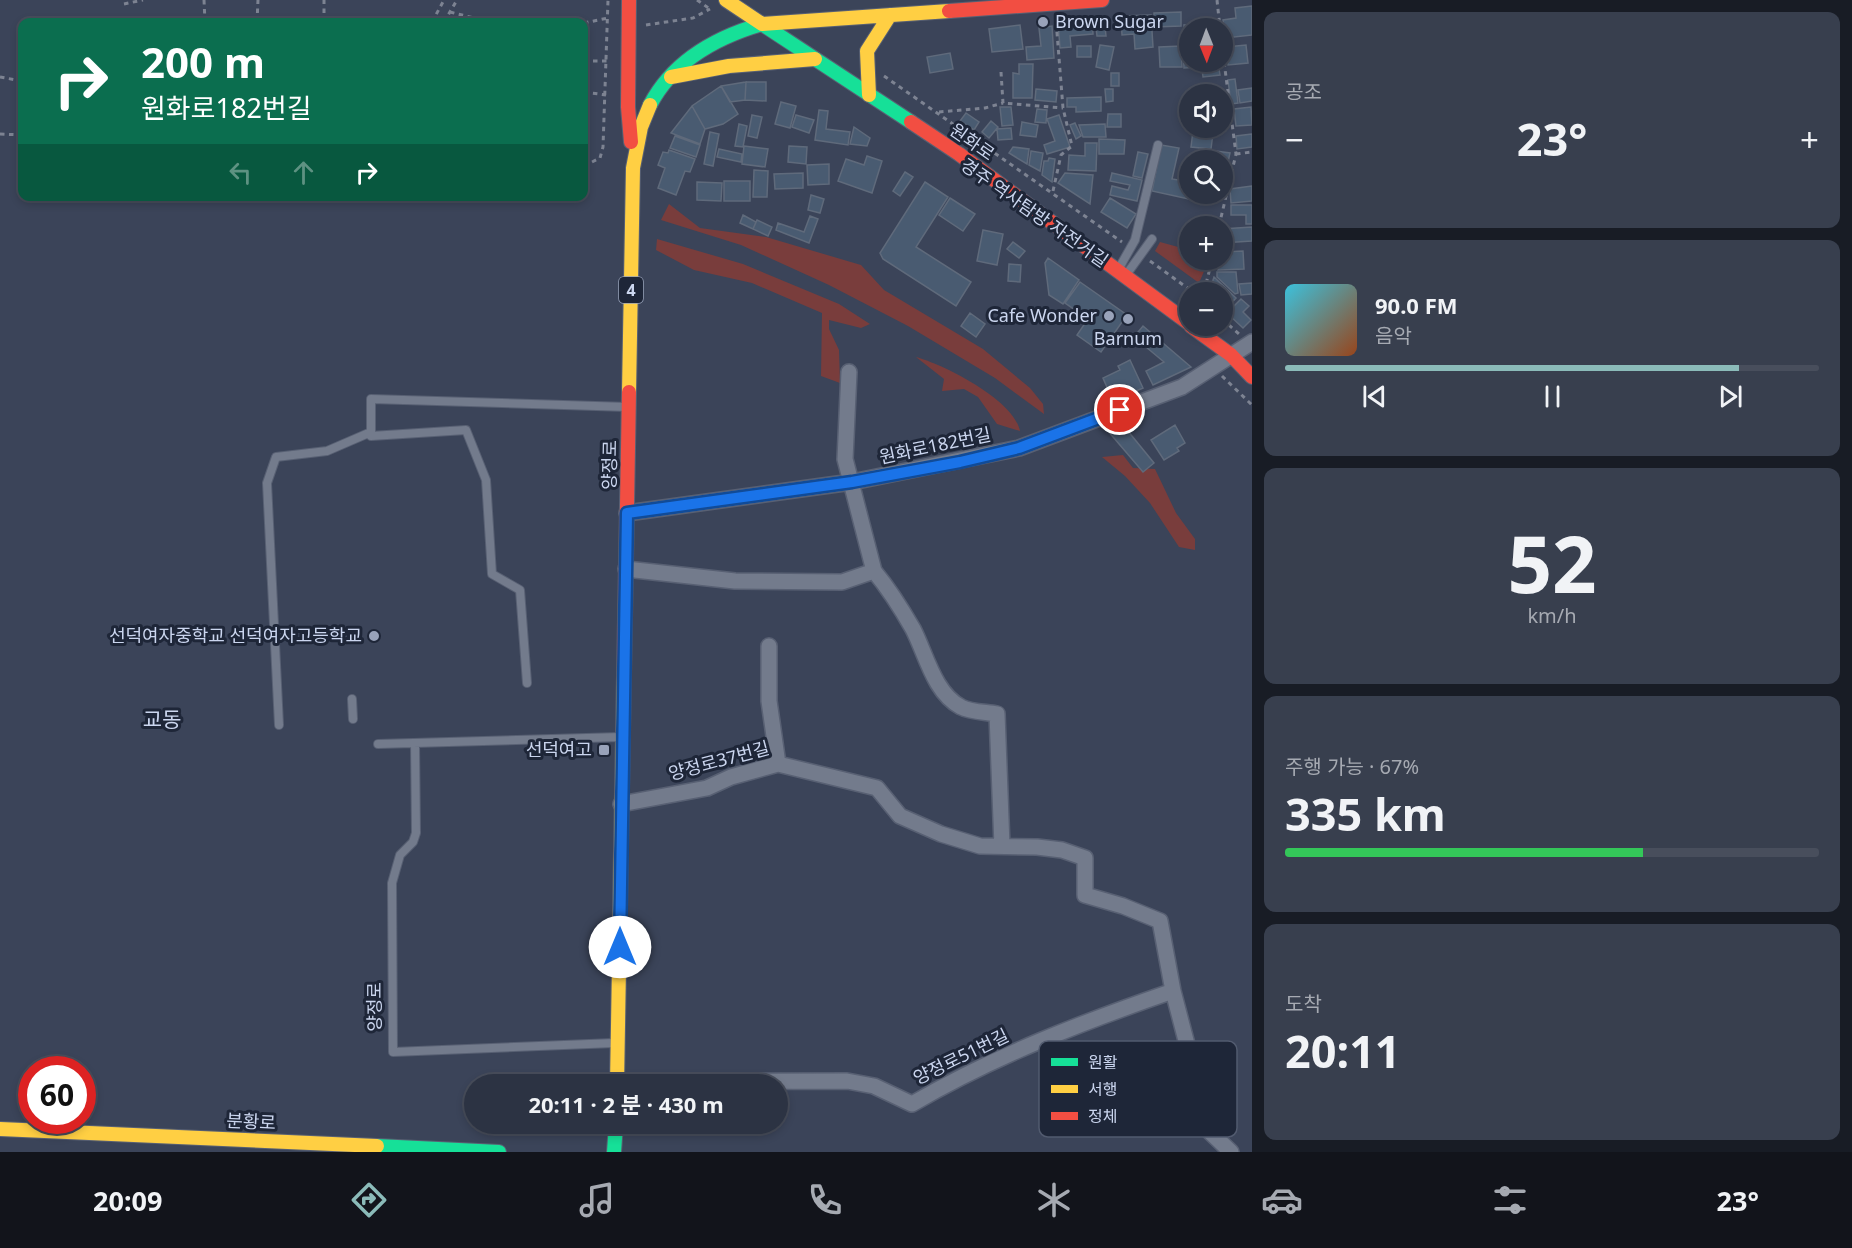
<!DOCTYPE html>
<html lang="ko">
<head>
<meta charset="utf-8">
<style>
	body { margin:0; font-family:"Noto Sans","Noto Sans KR",sans-serif; background:#383f4e; color:#f1f3f6; height:100vh; display:flex; flex-direction:column; font-size:22px; white-space:nowrap }
	* { box-sizing:border-box; margin:0 }
	p { font-size:20px; color:#a6aab2 }
	.icon { flex:none; width:33px; height:33px; fill:none; stroke:currentColor; stroke-width:2; stroke-linecap:round; stroke-linejoin:round }
	.map { position:relative; flex:1; overflow:hidden }
	.drawer { display:flex; flex-direction:column; gap:12px; padding:12px; background:#181c25; width:600px }
	.drawer>* { flex:none }
	.guide { position:absolute; left:18px; top:18px; width:570px; height:183px; border-radius:12px; box-shadow:0 3px 9px #0003,0 0 0 2px #484e5c; background:#0b6e4f; color:#fff; overflow:hidden }
	.needle { width:39px; rotate:179deg }
	.controls { position:absolute; left:1179px; top:18px; display:grid; gap:12px }
	.controls a { display:grid; place-items:center; width:54px; height:54px; border-radius:50%; background:#2c3343; box-shadow:0 3px 9px #0003,0 0 0 2px #484e5c; font-size:30px }
	.speed { position:absolute; left:18px; top:1056px; display:flex; gap:12px; font-size:30px; font-weight:700; text-align:center }
	.speed>* { display:grid; place-content:center; width:78px; height:78px; border-radius:50%; background:#2c3343; box-shadow:0 3px 9px #0003,0 0 0 2px #484e5c; line-height:1 }
	.speed .limit { border:9px solid #d22; background:#fff; color:#111 }
	.pin { position:absolute; display:grid; place-items:center; width:51px; height:51px; color:#fff; margin:-26px; border:3px solid #fff; border-radius:50%; box-shadow:0 2px 6px #0007 }
	.me { position:absolute; width:66px; margin:-33px; rotate:0deg; stroke-linejoin:round; filter:drop-shadow(0 0 4px #0008) }
	.turn { display:flex; align-items:center; gap:21px; height:126px; padding:0 24px; font-size:27px }
	.turn .icon { width:78px; height:78px; stroke-width:2.5 }
	.turn b { display:block; font-size:42px; line-height:51px }
	.lanes { display:flex; align-items:center; height:57px; padding:0 24px; background:#0003; justify-content:center; gap:30px; direction:ltr }
	.lanes .off { opacity:.35 }
	.big { font-size:45px; font-weight:700; line-height:1.1 }
	.drawer .card { flex:1; display:flex; flex-direction:column; justify-content:center; gap:9px; min-width:0; padding:0 21px; border-radius:12px; background:#383f4e }
	.drawer .dial { align-items:center; gap:0 }
	.dial b { font-size:78px; line-height:1 }
	.song { display:flex; align-items:center; gap:18px }
	.cover { width:72px; height:72px; border-radius:9px; background:linear-gradient(135deg,hsl(190 70% 55%),hsl(20 70% 35%)) }
	.played { height:6px; border-radius:3px; background:linear-gradient(90deg,#8bbbb9 85%,#484e5c 85%) }
	.keys { display:flex; justify-content:space-around; direction:ltr }
	.heat { display:flex; justify-content:space-between; align-items:center; font-size:33px; direction:ltr }
	.charge { height:9px; border-radius:4px; background:linear-gradient(90deg,#34c759 67%,#484e5c 0) }
	.trip { position:absolute; left:464px; top:1074px; width:324px; height:60px; border-radius:30px; background:#2c3343; box-shadow:0 3px 9px #0003,0 0 0 2px #484e5c; font-weight:700; line-height:60px; text-align:center }
	.tabs { display:flex; height:96px; justify-content:space-around; align-items:center; background:#12141b; color:#a6aab2 }
	.tabs .icon { width:42px; height:42px }
	.tabs .on { color:#8bbbb9 }
	.tabs b { font-size:27px; color:#f1f3f6 }
	main { display:flex; flex:1; min-height:0 }
	.map>svg:first-child { display:block }
	.green { fill:#793d3c }
	.building { fill:#495b71; stroke:#5f6a7b; stroke-width:1.5 }
	.lines { fill:none; stroke-linecap:round; stroke-linejoin:round }
	.lane-casing { stroke:#586073; stroke-width:10 }
	.street-casing { stroke:#586073; stroke-width:18 }
	.fast-casing { stroke:#586073; stroke-width:16 }
	.slow-casing { stroke:#586073; stroke-width:16 }
	.jam-casing { stroke:#586073; stroke-width:16 }
	.path { stroke:#7d8392; stroke-width:3; stroke-dasharray:4.5 4.5; stroke-linecap:butt }
	.lane { stroke:#737b8c; stroke-width:8 }
	.street { stroke:#737b8c; stroke-width:15 }
	.fast { stroke:#16e098; stroke-width:14 }
	.slow { stroke:#ffcf43; stroke-width:14 }
	.jam { stroke:#f24e42; stroke-width:14 }
	.route-casing { stroke:#114b97; stroke-width:15 }
	.route { stroke:#1a73e8; stroke-width:10 }
	.poi-dot { fill:#99a3ba; stroke:#1e2638; stroke-width:2 }
	.labels { text-anchor:middle; stroke-width:6; stroke-linejoin:round; paint-order:stroke }
	.shield { fill:#1e2638; stroke:#97a1b8; stroke-width:1.5 }
	.shield-label { font-size:16px; font-weight:bold; fill:#cbd6ef }
	.poi-label { font-size:18px; fill:#cbd6ef; stroke:#1e2638; text-anchor:end }
	.street-label { font-size:18px; fill:#cbd6ef; stroke:#1e2638 }
	.quarter-label { font-size:21px; fill:#cbd6ef; stroke:#1e2638 }
	.key { fill:#1e2638; stroke:#525b6f; stroke-width:1.5 }
	.key-label { font-size:16px; fill:#cbd6ef }
</style>
</head>
<body>
<main>
<div class="map">
<svg width="1252" height="1152" viewBox="0 0 1252 1152">
	<rect width="100%" height="100%" fill="#3b4459"/>
	<path class="green" d="M 669,204 L 700,228 L 766,237 L 861,265 L 884,290 L 983,349 L 1030,388 L 1043,404 L 1044,414 L 995,378 L 908,326 L 829,285 L 741,245 L 661,220 Z
		M 657,239 L 743,264 L 839,304 L 870,324 L 861,328 L 829,320 L 829,329 L 839,350 L 840,383 L 821,376 L 822,313 L 752,283 L 694,270 L 656,250 Z
		M 1160,242 L 1189,250 L 1190,260 L 1209,260 L 1199,283 L 1155,251 Z
		M 916,357 C 945,365 1014,400 1020,431 L 997,424 L 978,397 L 964,389 L 942,391 L 944,379 Z
		M 1123,455 L 1133,468 L 1155,469 L 1176,513 L 1195,539 L 1195,550 L 1179,547 L 1150,503 L 1125,476 L 1102,457 Z"/>
	<path class="building" d="M 1252,6 L 1252,35 L 1225,38 L 1223,20 L 1236,18 L 1235,8 Z
		M 1181,12 L 1181,26 L 1154,27 L 1154,13 Z
		M 1151,15 L 1153,47 L 1135,49 L 1134,34 L 1122,35 L 1121,16 Z
		M 1104,17 L 1106,36 L 1097,36 L 1095,18 Z
		M 1092,18 L 1093,34 L 1070,36 L 1071,47 L 1060,48 L 1058,21 Z
		M 1212,23 L 1213,28 L 1190,28 L 1190,45 L 1185,45 L 1184,25 Z
		M 1020,25 L 1023,49 L 992,52 L 989,29 Z
		M 1052,26 L 1054,58 L 1027,60 L 1026,47 L 1041,46 L 1039,28 Z
		M 1100,45 L 1114,47 L 1109,70 L 1096,67 Z
		M 1246,45 L 1248,63 L 1228,65 L 1226,47 Z
		M 1077,46 L 1091,46 L 1091,57 L 1077,57 Z
		M 1181,46 L 1182,67 L 1160,67 L 1159,47 Z
		M 1190,49 L 1190,62 L 1198,62 L 1199,67 L 1184,68 L 1183,50 Z
		M 950,53 L 953,69 L 930,73 L 927,57 Z
		M 1201,62 L 1218,62 L 1220,75 L 1203,77 Z
		M 1019,64 L 1033,64 L 1032,98 L 1013,98 L 1013,73 L 1019,74 Z
		M 1111,73 L 1119,73 L 1119,86 L 1111,86 Z
		M 1235,79 L 1238,103 L 1231,104 L 1228,80 Z
		M 746,82 L 745,100 L 730,102 L 721,86 Z
		M 746,82 L 766,82 L 766,101 L 745,100 Z
		M 721,86 L 738,114 L 723,124 L 705,129 L 692,106 Z
		M 1252,88 L 1252,101 L 1240,103 L 1238,90 Z
		M 1036,89 L 1057,91 L 1056,102 L 1035,100 Z
		M 1105,89 L 1113,89 L 1113,101 L 1106,102 Z
		M 1101,97 L 1101,111 L 1076,112 L 1076,107 L 1067,107 L 1067,98 Z
		M 781,102 L 796,106 L 790,128 L 775,124 Z
		M 692,106 L 705,129 L 700,144 L 671,133 Z
		M 1000,107 L 1011,107 L 1013,125 L 1002,126 Z
		M 1251,107 L 1252,125 L 1236,126 L 1234,109 Z
		M 1037,109 L 1047,110 L 1046,123 L 1035,122 Z
		M 819,110 L 828,111 L 826,129 L 850,132 L 848,145 L 815,140 Z
		M 966,113 L 979,122 L 974,130 L 960,121 Z
		M 1108,114 L 1121,114 L 1121,127 L 1107,127 Z
		M 752,115 L 762,117 L 757,138 L 748,136 Z
		M 796,115 L 814,120 L 809,133 L 792,127 Z
		M 1059,115 L 1070,147 L 1047,154 L 1044,145 L 1055,141 L 1047,119 Z
		M 991,121 L 998,127 L 989,138 L 982,132 Z
		M 1022,122 L 1038,125 L 1036,137 L 1020,135 Z
		M 1075,123 L 1081,136 L 1076,139 L 1070,125 Z
		M 739,124 L 747,126 L 743,147 L 735,146 Z
		M 1105,124 L 1106,137 L 1083,137 L 1079,125 Z
		M 854,127 L 870,138 L 867,146 L 850,144 Z
		M 1011,128 L 1012,139 L 998,140 L 997,129 Z
		M 1193,131 L 1213,133 L 1211,149 L 1191,147 Z
		M 710,132 L 719,134 L 713,166 L 704,164 Z
		M 1252,134 L 1252,147 L 1237,149 L 1236,136 Z
		M 675,136 L 700,145 L 696,157 L 670,148 Z
		M 1099,139 L 1125,140 L 1124,154 L 1099,154 Z
		M 1085,143 L 1097,143 L 1096,171 L 1068,170 L 1069,155 L 1085,156 Z
		M 1161,145 L 1179,148 L 1172,179 L 1190,182 L 1190,194 L 1214,194 L 1212,204 L 1152,191 Z
		M 744,146 L 768,149 L 765,167 L 742,164 Z
		M 789,146 L 807,147 L 806,164 L 788,162 Z
		M 1013,147 L 1029,149 L 1027,164 L 1009,153 Z
		M 719,149 L 742,154 L 741,162 L 717,157 Z
		M 669,150 L 695,159 L 690,172 L 685,171 L 676,195 L 658,188 L 665,168 L 658,165 L 663,152 L 668,153 Z
		M 1208,150 L 1230,153 L 1225,176 L 1222,176 L 1222,160 L 1206,160 Z
		M 1031,151 L 1043,153 L 1040,171 L 1029,165 Z
		M 1138,152 L 1148,154 L 1142,178 L 1133,176 Z
		M 867,156 L 882,161 L 872,193 L 838,181 L 846,159 L 864,165 Z
		M 1049,158 L 1055,159 L 1052,182 L 1042,175 L 1044,161 L 1048,161 Z
		M 829,164 L 829,184 L 808,185 L 807,165 Z
		M 754,170 L 768,171 L 767,197 L 753,197 Z
		M 905,172 L 913,177 L 900,196 L 893,191 Z
		M 803,173 L 803,188 L 775,189 L 774,174 Z
		M 1065,173 L 1093,175 L 1090,204 L 1058,183 Z
		M 1112,173 L 1142,180 L 1137,201 L 1110,195 L 1112,186 L 1128,190 L 1130,185 L 1110,181 Z
		M 724,181 L 750,181 L 750,201 L 724,201 Z
		M 697,182 L 722,183 L 721,201 L 697,200 Z
		M 925,182 L 948,197 L 916,247 L 971,282 L 956,306 L 883,259 L 880,253 Z
		M 1252,186 L 1252,201 L 1231,203 L 1230,189 Z
		M 811,195 L 824,199 L 820,213 L 808,210 Z
		M 950,198 L 975,214 L 963,231 L 939,215 Z
		M 1110,198 L 1136,214 L 1127,228 L 1101,212 Z
		M 1231,205 L 1252,205 L 1252,224 L 1246,224 L 1246,215 L 1231,215 Z
		M 743,215 L 756,222 L 753,229 L 740,223 Z
		M 810,216 L 818,219 L 809,243 L 776,230 L 778,223 L 804,232 Z
		M 757,220 L 772,227 L 768,236 L 753,229 Z
		M 1252,227 L 1252,241 L 1222,243 L 1222,229 Z
		M 983,230 L 1003,234 L 997,265 L 977,261 Z
		M 1013,242 L 1025,251 L 1019,258 L 1007,249 Z
		M 1243,251 L 1244,269 L 1218,270 L 1222,252 Z
		M 1048,258 L 1079,280 L 1063,304 L 1049,295 L 1045,263 Z
		M 1009,264 L 1021,265 L 1020,282 L 1008,281 Z
		M 1217,272 L 1236,272 L 1238,293 L 1235,294 L 1217,277 Z
		M 1214,277 L 1236,298 L 1225,310 L 1222,307 L 1222,292 L 1209,292 Z
		M 1080,282 L 1127,315 L 1101,352 L 1077,335 L 1088,319 L 1065,303 Z
		M 1252,283 L 1252,294 L 1241,295 L 1239,284 Z
		M 1241,299 L 1249,306 L 1243,312 L 1251,320 L 1243,328 L 1227,313 Z
		M 970,313 L 985,324 L 976,337 L 961,326 Z
		M 1143,326 L 1191,367 L 1153,385 L 1146,371 L 1164,362 L 1134,337 Z
		M 1130,360 L 1143,388 L 1113,401 L 1103,378 L 1120,370 L 1118,366 Z
		M 1114,414 L 1154,463 L 1143,472 L 1102,424 Z
		M 1175,425 L 1185,443 L 1177,448 L 1179,451 L 1164,460 L 1151,440 Z"/>
	<g class="lines">
		<g class="lane-casing">
			<path id="lane" d="M 1118,270 L 1135,240 L 1158,145
				M 1126,275 L 1152,239
				M 527,683 L 520,590 L 492,574 L 486,480 L 466,430 L 371,436 L 371,399 L 628,407
				M 352,699 L 353,719
				M 279,725 L 267,483 L 276,457 L 327,451 L 371,432
				M 415,743 L 416,833 L 413,842 L 400,855 L 392,883 L 393,1052 L 614,1043
				M 378,744 L 621,737"/>
		</g>
		<g class="street-casing">
			<path id="street" d="M 849,372 L 845,459 L 874,571
				M 627,513 L 852,482 L 1019,448 L 1182,387 L 1252,342
				M 626,569 L 735,581 L 842,582 L 874,571 C 889,589 901,608 913,629 C 926,654 934,693 961,707 C 970,712 986,712 997,714 L 1002,846
				M 769,646 L 769,701 L 778,764
				M 621,804 L 707,788 L 731,777 L 778,764 L 877,788 L 900,816 L 941,834 L 980,846 L 1037,847 L 1062,850 L 1085,858 L 1085,895 L 1123,906 L 1160,921 L 1173,991 L 1210,1132 L 1231,1152
				M 617,1082 L 847,1081 L 874,1086 L 912,1104 C 994,1056 1083,1022 1173,991"/>
		</g>
		<g class="fast-casing">
			<path id="fast" d="M 650,105 C 673,61 717,37 762,24 L 911,122
				M 377,1146 L 499,1152
				M 614,1152 L 616,1124"/>
		</g>
		<g class="slow-casing">
			<path id="slow" d="M 726,0 L 762,24 L 949,11
				M 671,77 L 729,66 L 815,59
				M 869,95 L 867,51 L 890,15
				M 629,392 L 633,168 L 641,127 L 650,105
				M 617,1084 L 624,675
				M 0,1129 L 377,1146"/>
		</g>
		<g class="jam-casing">
			<path id="jam" d="M 629,0 L 628,107 L 631,142
				M 949,11 L 1102,0
				M 911,122 L 959,154 L 1190,324
				M 1191,326 L 1231,355 L 1252,377
				M 624,675 L 629,392"/>
		</g>
		<path class="path" d="M 204,0 L 205,22
			M 697,0 L 710,9
			M 1217,0 L 1220,28
			M 124,4 L 143,0
			M 450,12 L 490,22
			M 257,22 L 258,0
			M 324,22 L 324,0
			M 432,22 L 444,0
			M 444,22 L 457,0
			M 584,23 L 608,18
			M 646,25 L 693,18 L 710,9
			M 584,61 L 607,61
			M 1001,72 L 1003,103 L 1063,108
			M 884,76 L 1122,242
			M 0,77 L 22,81
			M 584,92 L 606,95
			M 939,112 L 985,108 L 1003,103
			M 0,134 L 22,135
			M 1236,154 L 1252,152
			M 584,166 L 600,158 L 603,147 L 608,0
			M 1053,191 L 1061,155 L 1072,146 L 1063,108 L 1056,20
			M 1219,226 L 1236,154 L 1222,46
			M 1150,261 L 1193,292
			M 1204,292 L 1212,260
			M 1222,319 L 1239,334
			M 1222,376 L 1252,405"/>
		<use href="#lane" class="lane"/>
		<use href="#street" class="street"/>
		<use href="#fast" class="fast"/>
		<use href="#slow" class="slow"/>
		<use href="#jam" class="jam"/>
	</g>
	<g class="lines">
		<g class="route-casing">
			<path id="route" d="M 620,947 L 627,513 L 852,482 L 960,462 L 1019,448 L 1120,410"/>
		</g>
		<use href="#route" class="route"/>
	</g>
	<g class="poi-dot">
		<circle cx="1043" cy="22" r="6"/>
		<circle cx="1109" cy="316" r="6"/>
		<circle cx="1128" cy="319" r="6"/>
		<circle cx="374" cy="636" r="6"/>
		<rect x="598" y="744" width="12" height="12" rx="3"/>
	</g>
	<g class="labels">
		<rect class="shield" x="619" y="277" width="24" height="26" rx="4.5"/>
		<g class="shield-label">
			<text x="631" y="296">4</text>
		</g>
		<g class="poi-label">
			<text x="1055" y="28" text-anchor="start">Brown Sugar</text>
			<text x="1097" y="322">Cafe Wonder</text>
			<text x="1128" y="345" text-anchor="middle">Barnum</text>
			<text x="362" y="642">선덕여자중학교 선덕여자고등학교</text>
			<text x="592" y="756">선덕여고</text>
		</g>
		<g class="street-label">
			<text transform="translate(972 142) rotate(35)" y="6">원화로</text>
			<text transform="translate(1034 213) rotate(35)" y="6">경주 역사탐방 자전거길</text>
			<text transform="translate(935 446) rotate(-12)" y="6">원화로182번길</text>
			<text transform="translate(610 465) rotate(-89)" y="6">양정로</text>
			<text transform="translate(719 761) rotate(-15)" y="6">양정로37번길</text>
			<text transform="translate(375 1007) rotate(-90)" y="6">양정로</text>
			<text transform="translate(961 1057) rotate(-26)" y="6">양정로51번길</text>
			<text transform="translate(251 1122) rotate(3)" y="6">분황로</text>
		</g>
		<g class="quarter-label">
			<text x="162" y="727">교동</text>
		</g>
	</g>
	<rect x="1039" y="1041" width="198" height="96" rx="9" class="key"/>
	<rect x="1051" y="1058" width="27" height="8" fill="#16e098"/>
	<rect x="1051" y="1085" width="27" height="8" fill="#ffcf43"/>
	<rect x="1051" y="1112" width="27" height="8" fill="#f24e42"/>
	<g class="key-label">
		<text x="1088" y="1068">원활</text>
		<text x="1088" y="1095">서행</text>
		<text x="1088" y="1122">정체</text>
	</g>
</svg>
<div class="controls">
<a><svg class="needle" viewBox="-14 -14 28 28"><path d="M0-13l5 13h-10z" fill="#e53935"/><path d="M0 13l5-13h-10z" fill="#a6aab2"/></svg></a>
<a><svg class="icon" aria-label="sound" viewBox="0 0 24 24"><path d="M4 9h4l5-4v14l-5-4H4zM17 9q2 3 0 6"/></svg></a>
<a><svg class="icon" aria-label="search" viewBox="0 0 24 24"><circle cx="10" cy="10" r="6"/><path d="M15 15l6 6"/></svg></a>
<a>+</a>
<a>−</a>
</div>
<div class="speed"><div class="limit">60</div></div>
<div class="pin" style="left:1120px;top:410px;background:#d93025"><svg class="icon" aria-label="arrive" viewBox="0 0 24 24"><path d="M6 21V4h12l-3 4 3 4H6"/></svg></div>
<svg class="me" style="left:620px;top:947px" viewBox="-20 -20 40 40"><circle r="19" fill="#fff"/><path d="M0-13L10 11 0 6-10 11z" fill="#1a73e8"/></svg>
<div class="trip">20:11 · 2 분 · 430 m</div>
<div class="guide">
<div class="turn"><svg class="icon" aria-label="right" viewBox="0 0 24 24"><path d="M7 20v-9h11M14 6l5 5-5 5"/></svg><div><b>200 m</b>원화로182번길</div></div>
<div class="lanes"><svg class="icon off" aria-label="left" viewBox="0 0 24 24"><path d="M17 20v-9H6M10 6l-5 5 5 5"/></svg><svg class="icon off" aria-label="ahead" viewBox="0 0 24 24"><path d="M12 20V5M6 11l6-6 6 6"/></svg><svg class="icon" aria-label="right" viewBox="0 0 24 24"><path d="M7 20v-9h11M14 6l5 5-5 5"/></svg></div>
</div>
</div>
<section class="drawer">
<div class="card"><p>공조</p>
<div class="heat"><a>−</a><b class="big">23°</b><a>+</a></div>
</div>
<div class="card">
<div class="song"><i class="cover"></i><div><b>90.0 FM</b><p>음악</p></div></div>
<div class="played"></div>
<div class="keys"><svg class="icon" aria-label="previous" viewBox="0 0 24 24"><path d="M18 5L8 12l10 7zM5 5v14"/></svg><svg class="icon" aria-label="pause" viewBox="0 0 24 24"><path d="M8 5v14M16 5v14"/></svg><svg class="icon" aria-label="next" viewBox="0 0 24 24"><path d="M6 5l10 7-10 7zM19 5v14"/></svg></div>
</div>
<div class="card dial"><b>52</b><p>km/h</p></div>
<div class="card"><p>주행 가능 · 67%</p><b class="big">335 km</b><div class="charge"></div></div>
<div class="card"><p>도착</p><b class="big">20:11</b></div>
</section>
</main>
<nav class="tabs">
<b>20:09</b>
<svg class="icon on" aria-label="directions" viewBox="0 0 24 24"><path d="M12 3l9 9-9 9-9-9zM9 14v-3h6M13 9l2 2-2 2"/></svg>
<svg class="icon" aria-label="music" viewBox="0 0 24 24"><path d="M9 18V5l10-2v13"/><circle cx="6" cy="18" r="3"/><circle cx="16" cy="16" r="3"/></svg>
<svg class="icon" aria-label="phone" viewBox="0 0 24 24"><path d="M5 4h4l2 5-3 2q2 4 5 5l2-3 5 2v4C11 20 4 13 5 4z"/></svg>
<svg class="icon" aria-label="climate" viewBox="0 0 24 24"><path d="M12 3v18M4 7l16 10M4 17L20 7"/></svg>
<svg class="icon" aria-label="car" viewBox="0 0 24 24"><path d="M5 17H2v-5l4-1 3-4h7l3 4 3 1v5h-3M9 17h6M6 11h13"/><circle cx="7" cy="17" r="2"/><circle cx="17" cy="17" r="2"/></svg>
<svg class="icon" aria-label="filters" viewBox="0 0 24 24"><path d="M4 7h16M4 17h16"/><circle cx="9" cy="7" r="2"/><circle cx="15" cy="17" r="2"/></svg>
<b>23°</b>
</nav>
</body>
</html>
